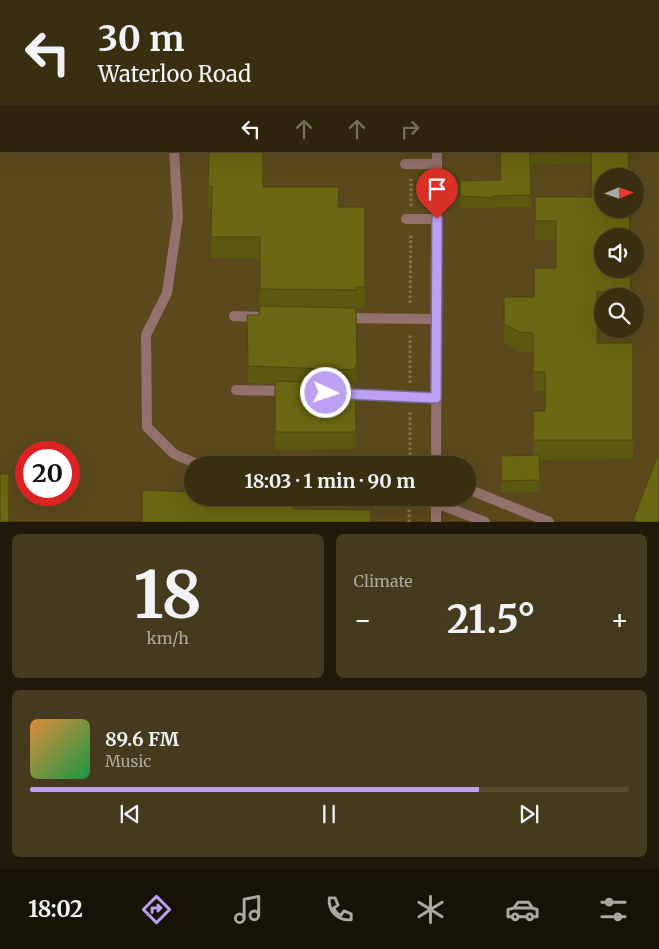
<!DOCTYPE html>
<html lang="en">
<head>
<meta charset="utf-8">
<style>
	body { margin:0; font-family:Merriweather,serif; background:#453a1e; color:#f1f3f6; height:100vh; display:flex; flex-direction:column; font-size:19px; white-space:nowrap }
	* { box-sizing:border-box; margin:0 }
	p { font-size:16px; color:#aba89f }
	.icon { flex:none; width:28px; height:28px; fill:none; stroke:currentColor; stroke-width:2; stroke-linecap:round; stroke-linejoin:round }
	.map { position:relative; height:522px; overflow:hidden }
	.panel { display:flex; flex-direction:column; gap:12px; padding:12px; background:#201909; flex:1 }
	.panel>* { flex:none }
	.top-card { position:absolute; left:0px; top:0px; width:660px; height:152px; box-shadow:0 5px 20px #0002,0 0 0 1px #544a30; background:#3a2e10; color:#f1f3f6; overflow:hidden }
	.needle { width:32px; rotate:88deg }
	.fabs { position:absolute; left:594px; top:168px; display:grid; gap:10px }
	.fabs a { display:grid; place-items:center; width:50px; height:50px; border-radius:50%; background:#3a2e10; box-shadow:0 5px 20px #0002,0 0 0 1px #544a30; font-size:25px }
	.speed { position:absolute; left:15px; top:441px; display:flex; gap:10px; font-size:25px; font-weight:700; text-align:center }
	.speed>* { display:grid; place-content:center; width:65px; height:65px; border-radius:50%; background:#3a2e10; box-shadow:0 5px 20px #0002,0 0 0 1px #544a30; line-height:1 }
	.speed .limit { border:8px solid #d22; background:#fff; color:#111 }
	.pin { position:absolute; display:grid; place-items:center; width:42px; height:42px; color:#fff; margin:-51px -21px; border-radius:50% 50% 50% 0; rotate:-45deg; box-shadow:0 0 5px #0007 }
	.pin .icon { rotate:45deg }
	.me { position:absolute; width:55px; margin:-28px; rotate:93deg; stroke-linejoin:round; filter:drop-shadow(0 0 4px #0008) }
	.turn { display:flex; align-items:center; gap:18px; height:105px; padding:0 15px; font-size:22px }
	.turn .icon { width:65px; height:65px; stroke-width:2.5 }
	.turn b { display:block; font-size:35px; line-height:42px }
	.lanes { display:flex; align-items:center; height:48px; padding:0 15px; background:#0003; justify-content:center; gap:25px; direction:ltr }
	.lanes .off { opacity:.35 }
	.big { font-size:38px; font-weight:700; line-height:1.1 }
	.panel .tile { flex:1; display:flex; flex-direction:column; justify-content:center; gap:8px; min-width:0; padding:0 18px; border-radius:8px; background:#453a1e }
	.panel .dial { align-items:center; gap:0 }
	.dial b { font-size:65px; line-height:1 }
	.song { display:flex; align-items:center; gap:15px }
	.cover { width:60px; height:60px; border-radius:8px; background:linear-gradient(135deg,hsl(30 70% 55%),hsl(140 70% 35%)) }
	.played { height:5px; border-radius:2px; background:linear-gradient(90deg,#bca0f2 75%,#544a30 75%) }
	.keys { display:flex; justify-content:space-around; direction:ltr }
	.heat { display:flex; justify-content:space-between; align-items:center; font-size:28px; direction:ltr }
	.panel .tiles { flex:1; display:grid; gap:12px; grid-template-columns:1fr 1fr }
	.tile:last-child { grid-column:span 2 }
	.trip { position:absolute; left:184px; top:456px; width:292px; height:50px; border-radius:25px; background:#3a2e10; box-shadow:0 5px 20px #0002,0 0 0 1px #544a30; font-weight:700; line-height:50px; text-align:center }
	.tab-bar { display:flex; height:80px; justify-content:space-around; align-items:center; background:#171206; color:#aba89f }
	.tab-bar .icon { width:35px; height:35px }
	.tab-bar .on { color:#bca0f2 }
	.tab-bar b { font-size:22px; color:#f1f3f6 }
	.map>svg:first-child { display:block }
	.built { fill:#5b491d; fill-rule:evenodd }
	.lines { fill:none; stroke-linecap:round; stroke-linejoin:round }
	.path { stroke:#85754f; stroke-width:3; stroke-dasharray:2.5 2.5; stroke-linecap:butt }
	.service { stroke:#94716d; stroke-width:10 }
	.tertiary { stroke:#94716d; stroke-width:10 }
	.wall { fill:#5b580f }
	.building { fill:#6a6612; stroke:#4a470d }
	.route-casing { stroke:#7a689d; stroke-width:12 }
	.route { stroke:#bca0f2; stroke-width:9 }
</style>
</head>
<body>
<div class="map">
<svg width="659" height="522" viewBox="0 0 659 522">
	<rect width="100%" height="100%" fill="#4d3d16"/>
	<path class="built" d="M 0,0 L 659,0 L 659,521 L 0,521 ZM 1,1 L 659,1 L 659,151 L 1,151 ZM 602,176 L 635,176 L 635,209 L 602,209 ZM 602,236 L 635,236 L 635,269 L 602,269 ZM 602,296 L 635,296 L 635,329 L 602,329 ZM 26,452 L 69,452 L 69,495 L 26,495 ZM 192,465 L 468,465 L 468,498 L 192,498 Z"/>
	<g class="lines">
		<path class="path" d="M 412,1 L 412,0
			M 411,206 L 411,179
			M 410,303 L 411,234
			M 410,383 L 410,334
			M 410,465 L 410,412
			M 409,522 L 409,498"/>
		<path class="service" d="M 53,0 L 54,1
			M 393,0 L 393,1
			M 174,151 L 178,217 L 167,293 L 146,335 L 147,427 L 174,454 L 200,465
			M 405,164 L 437,164
			M 406,219 L 437,219
			M 234,316 L 260,317
			M 342,318 L 437,319
			M 236,390 L 287,391
			M 342,393 L 436,398
			M 468,489 L 549,522
			M 436,503 L 485,522"/>
		<path class="tertiary" d="M 438,0 L 438,1
			M 436,465 L 437,151
			M 436,522 L 436,498"/>
	</g>
	<path class="wall" d="M 659,74 L 659,155 L 648,151 L 659,151 Z
		M 209,151 L 263,187 L 339,207 L 365,207 L 365,308 L 356,308 L 357,383 L 355,383 L 356,449 L 275,450 L 275,384 L 248,383 L 247,315 L 259,315 L 260,258 L 211,258 L 211,207 L 208,207 Z
		M 500,151 L 590,151 L 590,163 L 530,165 L 531,207 L 493,207 L 493,209 L 460,208 L 460,181 L 501,180 Z
		M 535,197 L 630,269 L 631,296 L 602,296 L 602,312 L 597,312 L 597,343 L 633,343 L 633,459 L 539,460 L 540,492 L 501,493 L 501,456 L 533,455 L 533,411 L 545,411 L 545,391 L 533,391 L 533,352 L 519,352 L 504,343 L 504,297 L 534,297 L 556,268 L 556,240 L 535,240 Z"/>
	<path class="building" d="M 252,0 L 387,0 L 387,1 L 252,1 Z
		M 511,0 L 623,0 L 622,1 L 510,1 Z
		M 209,151 L 263,151 L 263,187 L 339,187 L 338,207 L 365,207 L 365,287 L 356,287 L 356,290 L 260,289 L 260,237 L 211,237 L 212,186 L 208,186 Z
		M 500,151 L 590,151 L 590,152 L 530,153 L 531,195 L 493,196 L 493,198 L 460,196 L 460,181 L 501,180 Z
		M 591,151 L 628,151 L 629,176 L 602,176 L 602,209 L 629,209 L 630,236 L 602,236 L 602,269 L 630,269 L 631,292 L 597,292 L 597,343 L 633,343 L 633,440 L 533,440 L 533,411 L 545,411 L 545,372 L 533,372 L 533,333 L 519,332 L 504,324 L 504,297 L 534,297 L 534,268 L 556,268 L 556,221 L 535,221 L 535,197 L 592,197 Z
		M 260,306 L 356,308 L 357,366 L 355,366 L 355,370 L 248,366 L 247,315 L 259,315 Z
		M 275,381 L 355,384 L 356,432 L 275,432 Z
		M 659,452 L 659,522 L 637,522 L 633,520 Z
		M 539,455 L 540,480 L 501,481 L 501,456 Z
		M 0,474 L 9,474 L 9,522 L 0,522 Z
		M 142,490 L 192,492 L 192,498 L 293,498 L 293,509 L 371,510 L 371,522 L 142,522 Z"/>
	<g class="lines">
		<g class="route-casing">
			<path id="route" d="M 326,393 L 436,398 L 437,219"/>
		</g>
		<use href="#route" class="route"/>
	</g>
</svg>
<div class="fabs">
<a><svg class="needle" viewBox="-14 -14 28 28"><path d="M0-13l5 13h-10z" fill="#e53935"/><path d="M0 13l5-13h-10z" fill="#aba89f"/></svg></a>
<a><svg class="icon" aria-label="sound" viewBox="0 0 24 24"><path d="M4 9h4l5-4v14l-5-4H4zM17 9q2 3 0 6"/></svg></a>
<a><svg class="icon" aria-label="search" viewBox="0 0 24 24"><circle cx="10" cy="10" r="6"/><path d="M15 15l6 6"/></svg></a>
</div>
<div class="speed"><div class="limit">20</div></div>
<div class="pin" style="left:437px;top:219px;background:#d93025"><svg class="icon" aria-label="arrive" viewBox="0 0 24 24"><path d="M6 21V4h12l-3 4 3 4H6"/></svg></div>
<svg class="me" style="left:326px;top:393px" viewBox="-20 -20 40 40"><circle r="17" fill="#bca0f2" stroke="#fff" stroke-width="3"/><path d="M0-11L8 9 0 5-8 9z" fill="#fff"/></svg>
<div class="trip">18:03 · 1 min · 90 m</div>
<div class="top-card">
<div class="turn"><svg class="icon" aria-label="left" viewBox="0 0 24 24"><path d="M17 20v-9H6M10 6l-5 5 5 5"/></svg><div><b>30 m</b>Waterloo Road</div></div>
<div class="lanes"><svg class="icon" aria-label="left" viewBox="0 0 24 24"><path d="M17 20v-9H6M10 6l-5 5 5 5"/></svg><svg class="icon off" aria-label="ahead" viewBox="0 0 24 24"><path d="M12 20V5M6 11l6-6 6 6"/></svg><svg class="icon off" aria-label="ahead" viewBox="0 0 24 24"><path d="M12 20V5M6 11l6-6 6 6"/></svg><svg class="icon off" aria-label="right" viewBox="0 0 24 24"><path d="M7 20v-9h11M14 6l5 5-5 5"/></svg></div>
</div>
</div>
<section class="panel">
<div class="tiles">
<div class="tile dial"><b>18</b><p>km/h</p></div>
<div class="tile"><p>Climate</p>
<div class="heat"><a>−</a><b class="big">21.5°</b><a>+</a></div>
</div>
<div class="tile">
<div class="song"><i class="cover"></i><div><b>89.6 FM</b><p>Music</p></div></div>
<div class="played"></div>
<div class="keys"><svg class="icon" aria-label="previous" viewBox="0 0 24 24"><path d="M18 5L8 12l10 7zM5 5v14"/></svg><svg class="icon" aria-label="pause" viewBox="0 0 24 24"><path d="M8 5v14M16 5v14"/></svg><svg class="icon" aria-label="next" viewBox="0 0 24 24"><path d="M6 5l10 7-10 7zM19 5v14"/></svg></div>
</div>
</div>
</section>
<nav class="tab-bar">
<b>18:02</b>
<svg class="icon on" aria-label="directions" viewBox="0 0 24 24"><path d="M12 3l9 9-9 9-9-9zM9 14v-3h6M13 9l2 2-2 2"/></svg>
<svg class="icon" aria-label="music" viewBox="0 0 24 24"><path d="M9 18V5l10-2v13"/><circle cx="6" cy="18" r="3"/><circle cx="16" cy="16" r="3"/></svg>
<svg class="icon" aria-label="phone" viewBox="0 0 24 24"><path d="M5 4h4l2 5-3 2q2 4 5 5l2-3 5 2v4C11 20 4 13 5 4z"/></svg>
<svg class="icon" aria-label="climate" viewBox="0 0 24 24"><path d="M12 3v18M4 7l16 10M4 17L20 7"/></svg>
<svg class="icon" aria-label="car" viewBox="0 0 24 24"><path d="M5 17H2v-5l4-1 3-4h7l3 4 3 1v5h-3M9 17h6M6 11h13"/><circle cx="7" cy="17" r="2"/><circle cx="17" cy="17" r="2"/></svg>
<svg class="icon" aria-label="filters" viewBox="0 0 24 24"><path d="M4 7h16M4 17h16"/><circle cx="9" cy="7" r="2"/><circle cx="15" cy="17" r="2"/></svg>
</nav>
</body>
</html>
